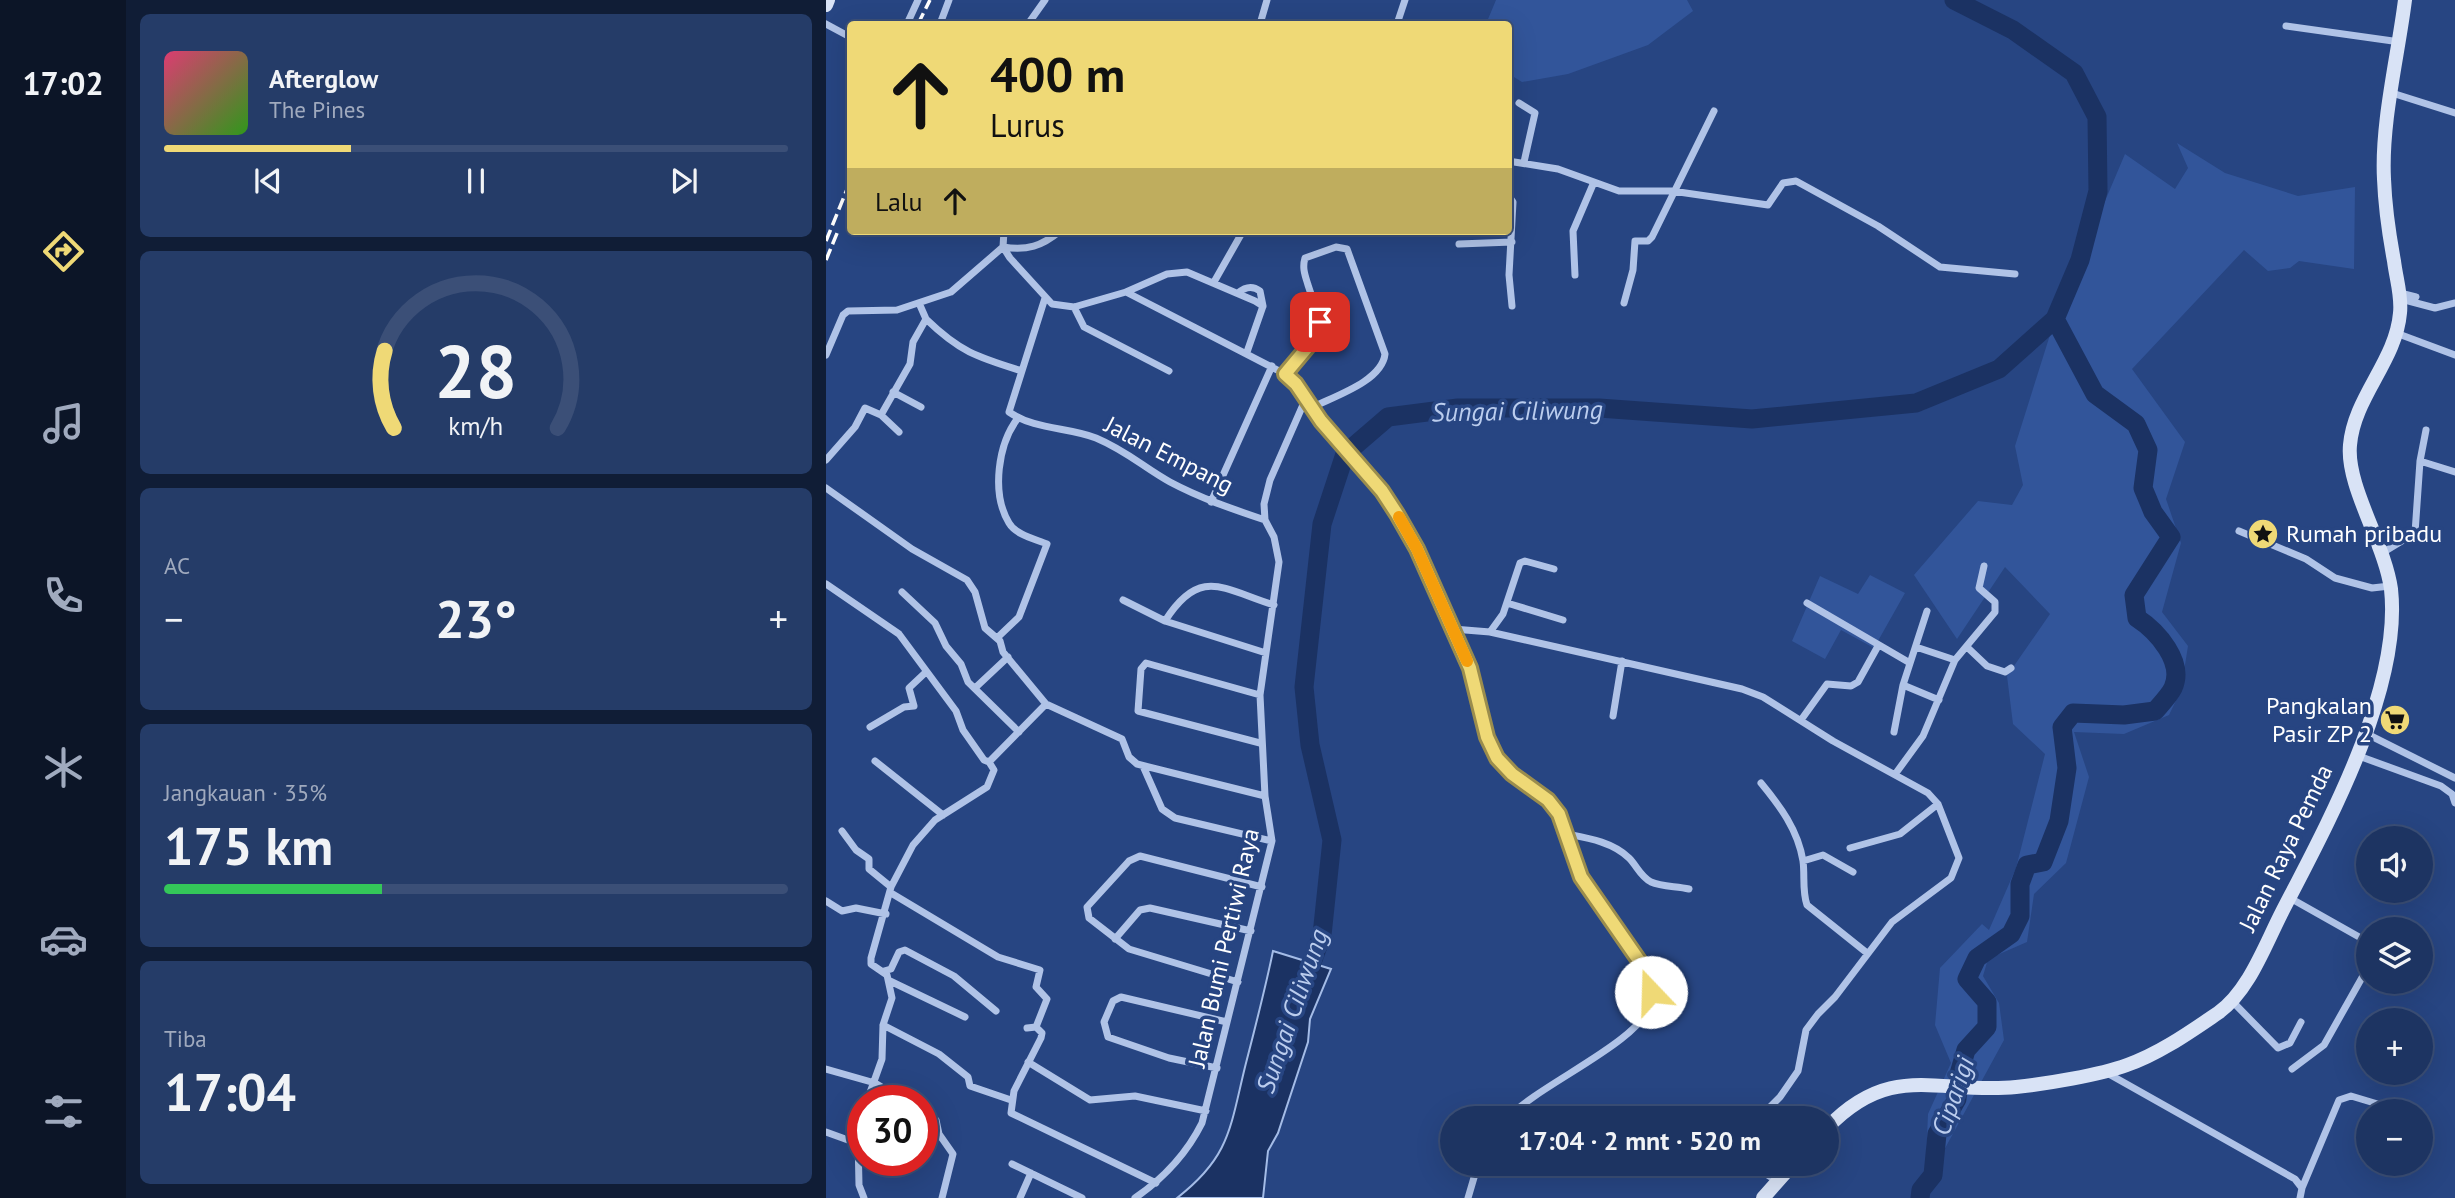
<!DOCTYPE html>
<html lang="id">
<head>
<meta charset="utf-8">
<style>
	body { margin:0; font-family:"PT Sans",sans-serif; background:#253c68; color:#f1f3f6; height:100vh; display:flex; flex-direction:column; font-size:26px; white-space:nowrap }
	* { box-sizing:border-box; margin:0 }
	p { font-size:23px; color:#a0aabe }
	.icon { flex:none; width:38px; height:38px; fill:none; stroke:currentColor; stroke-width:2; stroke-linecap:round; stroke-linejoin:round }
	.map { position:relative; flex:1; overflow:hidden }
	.panel { display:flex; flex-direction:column; gap:14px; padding:14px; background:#101d36; width:700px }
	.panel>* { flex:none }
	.top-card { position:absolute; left:21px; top:21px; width:665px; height:214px; border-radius:7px; box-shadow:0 7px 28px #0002,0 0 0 2px #3b4f77; background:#efd976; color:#111; overflow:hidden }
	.tools { position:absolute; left:1530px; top:826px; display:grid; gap:14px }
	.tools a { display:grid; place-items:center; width:77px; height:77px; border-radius:50%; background:#1d3462; box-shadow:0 7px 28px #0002,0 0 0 2px #3b4f77; font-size:35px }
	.speed { position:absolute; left:21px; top:1085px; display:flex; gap:14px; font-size:35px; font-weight:700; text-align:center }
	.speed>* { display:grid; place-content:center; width:91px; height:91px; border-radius:50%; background:#1d3462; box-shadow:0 7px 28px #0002,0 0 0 2px #3b4f77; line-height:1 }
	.speed .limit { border:10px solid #d22; background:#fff; color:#111 }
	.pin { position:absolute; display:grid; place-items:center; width:60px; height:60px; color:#fff; margin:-30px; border-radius:14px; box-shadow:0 4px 10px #0006 }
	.me { position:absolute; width:77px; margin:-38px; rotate:339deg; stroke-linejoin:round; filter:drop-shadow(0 0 5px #0008) }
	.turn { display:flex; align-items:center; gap:24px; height:147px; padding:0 28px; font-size:32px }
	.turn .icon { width:91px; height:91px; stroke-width:2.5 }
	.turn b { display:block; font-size:49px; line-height:60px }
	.then { display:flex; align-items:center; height:66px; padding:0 28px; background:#0003; gap:14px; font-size:26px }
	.big { font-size:52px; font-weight:700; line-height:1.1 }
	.panel .tile { flex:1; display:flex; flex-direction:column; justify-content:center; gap:10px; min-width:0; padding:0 24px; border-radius:10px; background:#253c68 }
	.panel .dial { align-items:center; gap:0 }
	.dial svg { height:182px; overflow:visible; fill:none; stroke:#3b4f77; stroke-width:7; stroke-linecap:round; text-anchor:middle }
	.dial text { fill:#f1f3f6; stroke:none }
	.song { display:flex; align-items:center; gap:21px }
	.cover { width:84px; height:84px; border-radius:10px; background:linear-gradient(135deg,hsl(340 70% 55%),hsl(110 70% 35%)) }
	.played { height:7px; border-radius:4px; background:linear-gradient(90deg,#efd976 30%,#3b4f77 30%) }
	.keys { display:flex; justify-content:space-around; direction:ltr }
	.heat { display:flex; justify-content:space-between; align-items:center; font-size:38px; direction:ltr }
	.charge { height:10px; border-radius:5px; background:linear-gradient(90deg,#34c759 35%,#3b4f77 0) }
	.trip { position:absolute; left:614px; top:1106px; width:399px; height:70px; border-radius:35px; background:#1d3462; box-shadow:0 7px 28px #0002,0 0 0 2px #3b4f77; font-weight:700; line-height:70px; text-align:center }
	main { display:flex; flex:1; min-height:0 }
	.tab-bar { display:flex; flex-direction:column; width:126px; justify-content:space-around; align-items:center; background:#0c1527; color:#a0aabe }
	.tab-bar .icon { width:49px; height:49px }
	.tab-bar .on { color:#efd976 }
	.tab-bar b { font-size:32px; color:#f1f3f6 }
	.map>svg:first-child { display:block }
	.green { fill:#32559a }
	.water { fill:#1b3263; stroke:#a4bce7; stroke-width:2 }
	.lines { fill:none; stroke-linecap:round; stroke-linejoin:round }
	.river { stroke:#1b3263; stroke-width:19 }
	.minor { stroke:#b0c3e7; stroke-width:7 }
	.secondary { stroke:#d9e3f6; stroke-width:14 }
	.rail { stroke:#fff; stroke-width:3.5; stroke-dasharray:12 5; stroke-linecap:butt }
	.route-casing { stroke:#9b8d4d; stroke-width:18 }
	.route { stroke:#efd976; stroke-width:12 }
	.slow { stroke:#f59e0b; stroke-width:12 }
	.labels { text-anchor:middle; stroke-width:7; stroke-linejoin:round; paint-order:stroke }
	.street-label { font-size:24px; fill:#fff; stroke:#274582 }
	.poi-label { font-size:24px; fill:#fff; stroke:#274582; text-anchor:start }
	.water-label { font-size:26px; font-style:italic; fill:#bbcdee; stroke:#274582 }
</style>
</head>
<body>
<main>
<nav class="tab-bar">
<b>17:02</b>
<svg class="icon on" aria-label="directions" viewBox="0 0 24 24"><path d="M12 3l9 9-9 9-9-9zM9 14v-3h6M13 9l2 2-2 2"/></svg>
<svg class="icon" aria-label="music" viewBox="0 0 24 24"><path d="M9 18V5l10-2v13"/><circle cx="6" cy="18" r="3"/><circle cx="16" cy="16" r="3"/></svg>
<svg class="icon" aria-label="phone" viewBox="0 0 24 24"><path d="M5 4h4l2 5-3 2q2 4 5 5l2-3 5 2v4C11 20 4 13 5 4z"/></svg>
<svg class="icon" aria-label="climate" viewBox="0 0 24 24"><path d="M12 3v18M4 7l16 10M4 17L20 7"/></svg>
<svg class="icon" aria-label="car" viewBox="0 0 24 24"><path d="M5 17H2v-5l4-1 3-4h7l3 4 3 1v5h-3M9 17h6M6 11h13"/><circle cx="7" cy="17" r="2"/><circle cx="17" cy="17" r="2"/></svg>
<svg class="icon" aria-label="filters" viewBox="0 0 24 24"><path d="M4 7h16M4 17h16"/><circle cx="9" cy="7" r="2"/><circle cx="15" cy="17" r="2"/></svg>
</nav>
<section class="panel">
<div class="tile">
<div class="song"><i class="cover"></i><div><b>Afterglow</b><p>The Pines</p></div></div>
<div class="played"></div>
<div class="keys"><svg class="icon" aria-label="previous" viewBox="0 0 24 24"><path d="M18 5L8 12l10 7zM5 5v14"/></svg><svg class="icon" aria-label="pause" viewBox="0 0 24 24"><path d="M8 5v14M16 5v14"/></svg><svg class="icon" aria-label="next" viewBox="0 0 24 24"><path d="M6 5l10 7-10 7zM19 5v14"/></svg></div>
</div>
<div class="tile dial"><svg viewBox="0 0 100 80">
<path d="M14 69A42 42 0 1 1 86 69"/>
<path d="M14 69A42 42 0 0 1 10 35" stroke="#efd976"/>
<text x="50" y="56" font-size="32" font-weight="700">28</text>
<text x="50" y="72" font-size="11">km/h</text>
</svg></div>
<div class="tile"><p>AC</p>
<div class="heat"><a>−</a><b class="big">23°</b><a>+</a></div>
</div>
<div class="tile"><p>Jangkauan · 35%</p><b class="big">175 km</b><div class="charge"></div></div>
<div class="tile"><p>Tiba</p><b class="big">17:04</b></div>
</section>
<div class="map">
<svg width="1629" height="1198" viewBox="0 0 1629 1198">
	<rect width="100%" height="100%" fill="#274582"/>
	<path class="green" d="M 670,0 L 861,0 L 867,11 L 822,45 L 742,74 L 696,82 L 683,74 L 682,24 L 660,24 Z
		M 1351,143 L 1399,173 L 1472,196 L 1529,187 L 1528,269 L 1473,261 L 1464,268 L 1442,271 L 1418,250 L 1306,369 L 1359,442 L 1340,499 L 1355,543 L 1336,612 L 1362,646 L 1355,690 L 1343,715 L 1298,734 L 1248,732 L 1263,777 L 1240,863 L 1208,894 L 1201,942 L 1162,959 L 1157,976 L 1173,1003 L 1178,1040 L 1099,1185 L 1102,1114 L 1125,1063 L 1109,1025 L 1114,968 L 1156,924 L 1163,930 L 1190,868 L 1219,754 L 1187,724 L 1181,676 L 1224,614 L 1179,567 L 1131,639 L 1088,575 L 1152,501 L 1186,505 L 1197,485 L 1189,446 L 1229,319 L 1299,154 L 1349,189 L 1362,168 Z
		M 1044,575 L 1079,593 L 1048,648 L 1015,630 L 999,659 L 966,641 L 994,576 L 1032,594 Z"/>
	<path class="water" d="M 447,951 L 505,969 L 484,1019 L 482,1042 L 452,1133 L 442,1151 L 437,1198 L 351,1198 C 404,1157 404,1128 419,1067 C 429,1028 439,990 447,951 Z"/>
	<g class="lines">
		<path class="river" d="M 477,987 L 496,935 L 506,840 L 484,745 L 478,687 L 496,524 L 519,454 L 562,417 L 632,408 L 773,408 L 926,419 L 1090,403 L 1173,369 L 1229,319 L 1254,260 L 1272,191 L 1271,117 L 1248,73 L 1187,30 L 1128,0
			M 1094,1198 L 1095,1190 L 1107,1175 L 1111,1134 L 1131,1099 L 1133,1074 L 1140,1050 L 1161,1027 L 1161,1002 L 1141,979 L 1151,958 L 1185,934 L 1194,916 L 1194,884 L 1201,865 L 1217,862 L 1233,821 L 1241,768 L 1236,727 L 1247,713 L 1298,715 L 1329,711 C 1335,704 1343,696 1347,688 C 1359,662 1331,631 1311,618 L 1308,595 L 1345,537 L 1327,512 L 1317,488 L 1322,450 L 1310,424 L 1269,394 L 1229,319"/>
		<path class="minor" d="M 0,24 L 24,37
			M 81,24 L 92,0
			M 114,24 L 123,0
			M 202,24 L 219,0
			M 434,24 L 441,0
			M 571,24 L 579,0
			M 1460,26 L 1574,42
			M 1566,93 L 1629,113
			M 693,103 L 709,113 L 698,162
			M 682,161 L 732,169 L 793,191 L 846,191 L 942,205 L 957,183 L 970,181 L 1052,226 L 1114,267 L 1189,274
			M 682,195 L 687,202 L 683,275 L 686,306
			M 178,231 L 177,247 L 184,258 L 226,304 L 248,307 L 300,292 L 459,374 C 474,387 482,404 494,420 C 513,445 538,465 557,491 C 593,542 621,607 643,666 C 655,695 654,729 670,757 C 682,777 706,785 722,801 C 743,822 742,853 755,878 C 774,913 834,961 824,1004 C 815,1042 713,1084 682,1118
			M 633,244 L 686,242
			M 749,275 L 747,231 L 768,182
			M 388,282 L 417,231
			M 300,292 L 341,274 L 361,272 L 429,301 L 437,306 L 421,352
			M 412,293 C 419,287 426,285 434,291 L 437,306
			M 1574,293 L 1590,297
			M 219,298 L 183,412 C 209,430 242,427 270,438 C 301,451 317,467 344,482 C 374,498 406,509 439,520
			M 1575,299 L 1609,308 L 1629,303
			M 798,303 L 807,270 L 809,241 L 822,241 L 826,237 L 888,111
			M 248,307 L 258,327 L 343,371
			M 100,319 C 134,352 151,357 196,371
			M 1570,333 L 1629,355
			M 0,355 L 17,315 L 22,311 L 71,310 L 125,292 L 177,247 C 201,251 216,246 234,231
			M 459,374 C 494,340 498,331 482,285 C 479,275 476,268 479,258 L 510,247 L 521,249 L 559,354 C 556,381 509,396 487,407
			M 67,392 L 95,407
			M 55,415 L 84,364 L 87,342 L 100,319 L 93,303
			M 0,460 L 29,427 L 39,408 L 55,415 L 73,432
			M 1594,461 L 1629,472
			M 0,488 L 86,549 L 141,580 L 149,592 L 159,628 L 174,641 L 177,652 L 220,704
			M 385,502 L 446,366
			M 1413,531 L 1480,559 L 1509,578 L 1546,588 L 1564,586
			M 1556,553 L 1589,533 L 1594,461 L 1600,430
			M 0,584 L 73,634 L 130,711 L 137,730 L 158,760 L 163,762 L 220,704 L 296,739 L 303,757 L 311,764 L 439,796
			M 76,592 L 109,623 L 120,646 L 135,664 L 142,682 L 193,732
			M 297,600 L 339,621 L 440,653
			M 681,603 L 737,620
			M 981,603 L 1084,663
			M 339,621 C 374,566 397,589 448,605
			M 627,629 L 664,632 L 916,689 L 937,697 L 1007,741 L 1102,793 L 1112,804 L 1133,858 L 1125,878 L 1066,922 L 1009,997 L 992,1014 L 980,1030 L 972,1071 L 954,1097 L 933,1118
			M 664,632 L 677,614 L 694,563 L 699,561 L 728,569
			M 171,638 L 193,617 L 221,544 C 209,539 190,535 183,523 C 165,493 172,444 192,418
			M 1090,647 L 1129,660
			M 1141,647 L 1161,666 L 1179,672 L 1185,668
			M 1077,685 L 1113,700
			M 149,688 L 182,657
			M 434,695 L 320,663 L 315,669 L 312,711 L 434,743
			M 787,716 L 796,661
			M 975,720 L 1001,684 L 1025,686 L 1032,682 L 1052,646
			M 44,727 L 78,707 L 88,706 L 83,688 L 100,672
			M 1068,732 L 1077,685 L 1101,611
			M 1539,733 L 1629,778
			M 1530,755 L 1615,786 L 1626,794 L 1629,803
			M 49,761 L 117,815
			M 317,766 L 336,809 L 349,818 L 446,841
			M 1070,773 L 1097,736 L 1129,660 L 1169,612 L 1169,602 L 1153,588 L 1158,566
			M 935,783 C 954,806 972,830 977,861 C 979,876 976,891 981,905 L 1041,953
			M 16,831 L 30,850 L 43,859 L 43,869 L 65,887
			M 741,834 C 762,838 787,842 803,858 C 811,866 814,876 825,882 C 836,887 851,886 863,889
			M 1024,848 L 1074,834 L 1112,804
			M 977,861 L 997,855 L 1027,872
			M 65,893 L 172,957 L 214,970 L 210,987 L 221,999 L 210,1027
			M 1464,898 L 1542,942
			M 0,901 L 16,911 L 30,908 L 60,914
			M 289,939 L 314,910 L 324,908 L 425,931
			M 58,971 L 65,969 L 73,952 L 79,950 L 128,976 L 170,1011
			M 64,981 L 139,1017
			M 412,982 L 303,949 L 263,918 L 261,907 L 303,861 L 314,856 L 436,887
			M 1406,1001 L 1452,1048 L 1464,1043 L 1475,1022
			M 57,1025 L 113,1054 L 142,1077 L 144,1086 L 185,1100
			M 201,1028 L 210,1027 L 216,1033 L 215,1038 L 188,1091 L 185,1113 L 330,1183
			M 202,1062 L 264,1100 L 309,1096 L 380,1111
			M 391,1068 L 343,1058 L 282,1037 L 278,1022 L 287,1001 L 295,997 L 401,1022
			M 0,1069 L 49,1083 L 78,1101
			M 1466,1069 L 1498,1045 L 1542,967
			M 1281,1073 L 1469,1179 L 1476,1188 L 1474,1198
			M 41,1101 L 56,1059 L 57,1025 L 66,998 L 61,975 L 45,964 L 45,958 L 65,887 L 87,845 L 109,820 L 161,787 L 168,770 L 163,762
			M 96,1110 L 110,1120 L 113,1134 L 127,1154 L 116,1198
			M 0,1132 L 22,1140 L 32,1139 L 37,1115
			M 32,1139 L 33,1185 L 38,1198
			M 186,1164 L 256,1198
			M 925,1164 L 951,1181
			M 1476,1188 L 1513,1100 L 1525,1096 L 1555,1105
			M 194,1198 L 205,1173
			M 309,1198 C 338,1178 360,1155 376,1123 L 446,841 L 439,796 L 434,695 L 453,562 L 448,537 L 439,520 L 438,504 L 444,480 L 480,398
			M 642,1198 L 652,1164"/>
		<path class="secondary" d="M 0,5 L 2,0
			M 1001,1128 C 1066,1060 1113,1095 1190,1087 C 1219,1084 1274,1075 1301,1065 C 1333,1054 1364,1032 1392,1013 C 1423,991 1439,945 1456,912 C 1501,825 1576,689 1565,589 C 1559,544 1520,486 1524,445 C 1528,397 1570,361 1574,313 C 1576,296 1570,278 1568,261 C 1563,234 1559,206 1558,179 C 1555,123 1572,56 1579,0
			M 937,1198 L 967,1164"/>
		<path class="rail" d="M 92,24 L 104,0
			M 0,241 L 24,182
			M 0,260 L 12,231"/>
	</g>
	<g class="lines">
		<g class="route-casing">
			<path id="route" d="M 494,322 L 490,337 L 459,374 L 470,384 L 495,421 L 556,491 L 571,514 L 591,549 L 644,668 L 661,737 L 671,758 L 686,774 L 722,800 L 733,814 L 755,877 L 814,962 L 825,992"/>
		</g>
		<use href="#route" class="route"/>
		<path class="slow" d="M 573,517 L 591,549 L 641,661"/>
	</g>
	<defs>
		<g id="sight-disc" transform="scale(1.575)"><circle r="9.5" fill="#efd976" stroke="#274582"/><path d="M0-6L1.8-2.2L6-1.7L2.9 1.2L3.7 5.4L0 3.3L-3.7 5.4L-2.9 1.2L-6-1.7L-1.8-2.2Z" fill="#111"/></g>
		<g id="supermarket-disc" transform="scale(1.575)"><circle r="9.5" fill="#efd976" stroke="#274582"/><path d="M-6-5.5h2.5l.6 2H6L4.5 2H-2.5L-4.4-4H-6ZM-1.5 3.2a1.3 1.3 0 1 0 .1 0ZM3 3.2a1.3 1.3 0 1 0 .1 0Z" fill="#111"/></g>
	</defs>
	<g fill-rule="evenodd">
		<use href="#sight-disc" x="1437" y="534"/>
		<use href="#supermarket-disc" x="1569" y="720"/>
	</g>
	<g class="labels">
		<g class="street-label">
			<text transform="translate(343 455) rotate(27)" y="8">Jalan Empang</text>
			<text transform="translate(1460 848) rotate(-64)" y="8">Jalan Raya Pemda</text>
			<text transform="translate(398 948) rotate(-77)" y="8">Jalan Bumi Pertiwi Raya</text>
		</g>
		<g class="poi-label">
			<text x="1460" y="542">Rumah pribadu</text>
			<text x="1546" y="714" text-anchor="end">Pangkalan<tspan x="1546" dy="28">Pasir ZP 2</tspan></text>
		</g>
		<g class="water-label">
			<text transform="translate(691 411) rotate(-1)" y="9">Sungai Ciliwung</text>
			<text transform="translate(466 1011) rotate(-71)" y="9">Sungai Ciliwung</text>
			<text transform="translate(1127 1096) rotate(-71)" y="9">Ciparigi</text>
		</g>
	</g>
</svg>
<div class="tools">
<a><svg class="icon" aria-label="sound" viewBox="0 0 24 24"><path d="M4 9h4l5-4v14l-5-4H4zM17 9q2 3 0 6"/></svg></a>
<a><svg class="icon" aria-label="layers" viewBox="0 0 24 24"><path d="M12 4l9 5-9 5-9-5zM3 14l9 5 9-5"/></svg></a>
<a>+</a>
<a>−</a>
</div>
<div class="speed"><div class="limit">30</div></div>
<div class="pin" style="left:494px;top:322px;background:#d93025"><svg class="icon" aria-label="arrive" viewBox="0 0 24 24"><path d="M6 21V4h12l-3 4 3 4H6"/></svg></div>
<svg class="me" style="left:825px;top:992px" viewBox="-20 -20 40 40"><circle r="19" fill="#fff"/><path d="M0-13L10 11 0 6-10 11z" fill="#efd976"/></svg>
<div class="trip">17:04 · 2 mnt · 520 m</div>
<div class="top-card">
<div class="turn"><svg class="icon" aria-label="ahead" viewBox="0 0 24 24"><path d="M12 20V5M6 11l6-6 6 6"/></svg><div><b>400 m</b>Lurus</div></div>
<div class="then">Lalu<svg class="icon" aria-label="ahead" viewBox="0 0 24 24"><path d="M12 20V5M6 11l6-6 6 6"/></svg></div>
</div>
</div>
</main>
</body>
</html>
